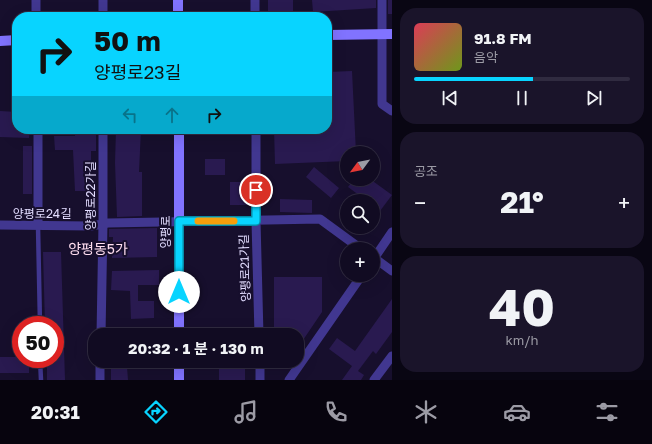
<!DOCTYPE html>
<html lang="ko">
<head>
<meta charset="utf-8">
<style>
	body { margin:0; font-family:"Golos Text","Noto Sans KR",sans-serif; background:#1a142a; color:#f1f3f6; height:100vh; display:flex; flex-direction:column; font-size:15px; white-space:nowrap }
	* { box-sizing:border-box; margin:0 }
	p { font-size:13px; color:#9c9ba5 }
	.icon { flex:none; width:22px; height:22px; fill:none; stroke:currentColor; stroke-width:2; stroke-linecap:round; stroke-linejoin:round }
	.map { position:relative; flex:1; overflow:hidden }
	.details { display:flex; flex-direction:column; gap:8px; padding:8px; background:#090613; width:260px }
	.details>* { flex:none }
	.banner { position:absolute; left:12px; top:12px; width:320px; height:122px; border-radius:16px; box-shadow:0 4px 16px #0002,0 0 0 1px #302b40; background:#08d4ff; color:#111; overflow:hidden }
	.needle { width:26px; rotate:238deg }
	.controls { position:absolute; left:340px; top:146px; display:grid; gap:8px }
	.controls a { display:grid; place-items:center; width:40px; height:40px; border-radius:50%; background:#110b22; box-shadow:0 4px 16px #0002,0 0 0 1px #302b40; font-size:20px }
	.speed { position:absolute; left:12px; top:316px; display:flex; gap:8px; font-size:20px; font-weight:700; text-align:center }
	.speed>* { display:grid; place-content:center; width:52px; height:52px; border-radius:50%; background:#110b22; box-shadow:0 4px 16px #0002,0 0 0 1px #302b40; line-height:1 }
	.speed .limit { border:6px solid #d22; background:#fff; color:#111 }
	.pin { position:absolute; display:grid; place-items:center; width:34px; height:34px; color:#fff; margin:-17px; border:2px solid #fff; border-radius:50%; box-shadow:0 1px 4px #0007 }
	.me { position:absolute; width:44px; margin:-22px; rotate:0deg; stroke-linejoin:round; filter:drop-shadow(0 0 3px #0008) }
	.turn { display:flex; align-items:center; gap:14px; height:84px; padding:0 16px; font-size:18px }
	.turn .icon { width:52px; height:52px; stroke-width:2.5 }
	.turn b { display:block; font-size:28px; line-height:34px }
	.lanes { display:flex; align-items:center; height:38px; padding:0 16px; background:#0003; justify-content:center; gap:20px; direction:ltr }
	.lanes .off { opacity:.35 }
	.big { font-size:30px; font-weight:700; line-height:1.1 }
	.details .widget { flex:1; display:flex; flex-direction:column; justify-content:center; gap:6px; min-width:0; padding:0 14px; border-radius:16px; background:#1a142a }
	.details .dial { align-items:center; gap:0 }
	.dial b { font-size:52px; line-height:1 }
	.song { display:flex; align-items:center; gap:12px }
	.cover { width:48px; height:48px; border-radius:6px; background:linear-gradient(135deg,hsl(350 70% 55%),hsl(80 70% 35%)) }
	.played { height:4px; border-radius:2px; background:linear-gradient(90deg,#08d4ff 55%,#302b40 55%) }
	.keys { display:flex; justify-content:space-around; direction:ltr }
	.heat { display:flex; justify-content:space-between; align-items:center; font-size:22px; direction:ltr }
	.trip { position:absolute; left:88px; top:328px; width:216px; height:40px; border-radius:16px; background:#110b22; box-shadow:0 4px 16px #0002,0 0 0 1px #302b40; font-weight:700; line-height:40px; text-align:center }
	.dock { display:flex; height:64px; justify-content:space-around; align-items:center; background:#07040e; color:#9c9ba5 }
	.dock .icon { width:28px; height:28px }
	.dock .selected { color:#08d4ff }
	.dock b { font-size:18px; color:#f1f3f6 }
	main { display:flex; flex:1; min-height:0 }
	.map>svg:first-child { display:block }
	.building { fill:#291a50 }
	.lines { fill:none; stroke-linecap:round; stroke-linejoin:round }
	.lane { stroke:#413790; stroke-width:4.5 }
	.street { stroke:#413790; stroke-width:9 }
	.secondary { stroke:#8173ff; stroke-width:10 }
	.route-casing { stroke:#058aa6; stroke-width:10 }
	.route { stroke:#08d4ff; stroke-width:7 }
	.slow { stroke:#f59e0b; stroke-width:7 }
	.labels { text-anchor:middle; stroke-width:4; stroke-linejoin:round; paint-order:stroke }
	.street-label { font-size:12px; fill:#e2dcff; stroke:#170f2d }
	.quarter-label { font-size:14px; fill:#ffdef0; stroke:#170f2d }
</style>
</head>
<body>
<main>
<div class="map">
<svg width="392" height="380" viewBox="0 0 392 380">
	<rect width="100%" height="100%" fill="#170f2d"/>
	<path class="building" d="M 268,0 L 293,0 L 293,17 L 268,17 Z
		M 312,0 L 376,0 L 376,8 L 313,12 Z
		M 388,0 L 392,0 L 392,14 L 388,14 Z
		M 352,71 L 356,153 L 347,153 L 347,161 L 275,164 L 274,129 L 327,129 L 327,72 Z
		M 0,111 L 17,112 L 17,129 L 30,129 L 29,138 L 0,137 Z
		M 75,129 L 96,129 L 96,151 L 91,151 L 91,177 L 93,177 L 93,191 L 75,191 L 73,150 L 55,150 L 54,136 L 75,136 Z
		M 116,129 L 141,129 L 139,172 L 142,172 L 142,216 L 117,217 L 115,163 Z
		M 23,146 L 32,146 L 32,194 L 23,194 Z
		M 205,159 L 225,159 L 225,175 L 205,175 Z
		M 314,167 L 339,188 L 331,198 L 306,177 Z
		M 354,179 L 370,179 L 392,195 L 380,211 L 373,205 L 373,201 L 367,201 L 348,187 Z
		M 230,182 L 248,182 L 248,205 L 230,205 Z
		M 280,199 L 312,200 L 312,213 L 280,212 Z
		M 157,228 L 157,257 L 112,258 L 113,237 L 109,237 L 109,229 Z
		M 43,252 L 61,252 L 65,380 L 47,380 L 47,359 L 55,359 L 55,325 L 45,325 Z
		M 159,270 L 159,285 L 138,285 L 138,301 L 154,301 L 154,318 L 131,319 L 130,291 L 111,290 L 112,271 Z
		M 274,277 L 322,277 L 322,312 L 297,349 L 297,335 L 274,335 Z
		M 392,299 L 392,332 L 376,354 L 373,351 L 358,371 L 364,375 L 361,380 L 342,380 L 352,366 L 329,349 L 337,338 L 355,351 Z
		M 0,357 L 21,357 L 21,359 L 29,359 L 29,373 L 0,373 Z
		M 111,361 L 122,361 L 122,367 L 127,367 L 128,380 L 111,380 Z
		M 219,361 L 245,361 L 245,380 L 219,380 Z"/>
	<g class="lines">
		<path class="lane" d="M 38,226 L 40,325
			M 40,359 L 41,380"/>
		<path class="street" d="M 36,0 L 36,17
			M 103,0 L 103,17
			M 255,0 L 255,17
			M 382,0 L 382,104 L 392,111
			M 38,129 L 38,226
			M 256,129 L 256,221 L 259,335
			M 0,225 L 91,226 L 108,223 L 320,219 L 361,249
			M 373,257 L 392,271
			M 373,260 L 392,232
			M 101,335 L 103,223 L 103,129
			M 260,361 L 260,380
			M 100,380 L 100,361
			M 289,380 L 362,275
			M 374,380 L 392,356"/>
		<path class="secondary" d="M 178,0 L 178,17
			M 327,35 L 392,34
			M 0,41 L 17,40
			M 179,129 L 179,335
			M 179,361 L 179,380"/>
	</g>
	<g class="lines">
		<g class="route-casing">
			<path id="route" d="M 179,292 L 179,221 L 256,221 L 256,190"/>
		</g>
		<use href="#route" class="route"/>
		<path class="slow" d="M 198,221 L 234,221"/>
	</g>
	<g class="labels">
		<g class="street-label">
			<text transform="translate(91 196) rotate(-90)" y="4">양평로22가길</text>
			<text x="42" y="218">양평로24길</text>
			<text transform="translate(166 232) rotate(-90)" y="4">양평로</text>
			<text transform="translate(245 268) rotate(-92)" y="4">양평로21가길</text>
		</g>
		<g class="quarter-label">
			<text x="98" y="254">양평동5가</text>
		</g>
	</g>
</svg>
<div class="controls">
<a><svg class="needle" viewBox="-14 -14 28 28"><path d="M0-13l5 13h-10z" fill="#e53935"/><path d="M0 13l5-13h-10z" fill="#9c9ba5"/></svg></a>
<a><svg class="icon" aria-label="search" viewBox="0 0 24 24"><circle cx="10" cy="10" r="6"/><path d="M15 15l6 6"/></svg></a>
<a>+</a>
</div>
<div class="speed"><div class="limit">50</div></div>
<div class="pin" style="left:256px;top:190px;background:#d93025"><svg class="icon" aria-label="arrive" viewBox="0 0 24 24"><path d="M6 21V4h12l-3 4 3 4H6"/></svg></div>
<svg class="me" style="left:179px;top:292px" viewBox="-20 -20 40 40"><circle r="19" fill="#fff"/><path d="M0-13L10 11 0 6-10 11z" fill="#08d4ff"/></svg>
<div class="trip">20:32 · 1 분 · 130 m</div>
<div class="banner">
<div class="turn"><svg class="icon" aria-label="right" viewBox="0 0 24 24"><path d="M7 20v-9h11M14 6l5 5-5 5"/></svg><div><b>50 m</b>양평로23길</div></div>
<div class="lanes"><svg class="icon off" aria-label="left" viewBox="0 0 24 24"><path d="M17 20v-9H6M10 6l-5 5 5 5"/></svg><svg class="icon off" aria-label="ahead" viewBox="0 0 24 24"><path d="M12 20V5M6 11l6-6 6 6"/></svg><svg class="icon" aria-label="right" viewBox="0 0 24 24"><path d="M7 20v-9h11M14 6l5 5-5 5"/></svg></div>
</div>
</div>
<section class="details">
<div class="widget">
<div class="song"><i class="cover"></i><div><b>91.8 FM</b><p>음악</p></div></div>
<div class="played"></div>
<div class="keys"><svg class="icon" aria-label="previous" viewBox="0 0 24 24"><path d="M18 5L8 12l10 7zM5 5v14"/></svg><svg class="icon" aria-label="pause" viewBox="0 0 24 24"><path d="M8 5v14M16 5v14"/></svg><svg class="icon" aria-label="next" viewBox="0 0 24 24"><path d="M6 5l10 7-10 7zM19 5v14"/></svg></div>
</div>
<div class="widget"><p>공조</p>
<div class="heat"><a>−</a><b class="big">21°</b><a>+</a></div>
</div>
<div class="widget dial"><b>40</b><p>km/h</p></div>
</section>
</main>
<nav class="dock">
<b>20:31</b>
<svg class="icon selected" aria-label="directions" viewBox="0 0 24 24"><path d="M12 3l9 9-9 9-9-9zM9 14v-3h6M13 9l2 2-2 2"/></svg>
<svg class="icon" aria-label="music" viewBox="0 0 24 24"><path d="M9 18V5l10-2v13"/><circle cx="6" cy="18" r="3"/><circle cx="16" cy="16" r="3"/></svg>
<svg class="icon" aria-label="phone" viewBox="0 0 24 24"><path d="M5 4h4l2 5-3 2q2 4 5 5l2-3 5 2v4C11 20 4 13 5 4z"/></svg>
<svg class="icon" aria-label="climate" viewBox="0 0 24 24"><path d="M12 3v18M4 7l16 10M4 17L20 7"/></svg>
<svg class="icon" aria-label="car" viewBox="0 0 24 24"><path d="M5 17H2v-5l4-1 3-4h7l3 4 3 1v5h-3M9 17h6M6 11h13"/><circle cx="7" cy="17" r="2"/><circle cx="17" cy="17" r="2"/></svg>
<svg class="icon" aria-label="filters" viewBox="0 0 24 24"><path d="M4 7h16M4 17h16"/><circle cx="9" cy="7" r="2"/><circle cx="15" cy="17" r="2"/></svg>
</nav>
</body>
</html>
